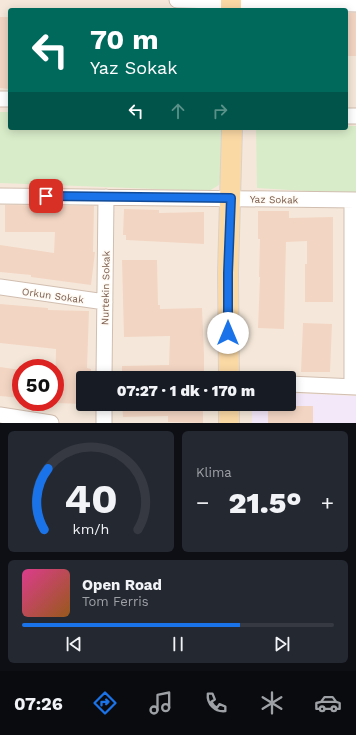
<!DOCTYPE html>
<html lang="tr">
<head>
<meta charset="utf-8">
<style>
	body { margin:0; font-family:"Work Sans",sans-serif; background:#242831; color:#f1f3f6; height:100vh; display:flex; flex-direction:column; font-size:15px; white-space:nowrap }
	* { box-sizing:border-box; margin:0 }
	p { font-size:13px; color:#9ea1a6 }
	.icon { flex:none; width:22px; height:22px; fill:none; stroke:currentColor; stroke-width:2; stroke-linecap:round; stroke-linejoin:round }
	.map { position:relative; height:423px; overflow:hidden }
	.details { display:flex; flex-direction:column; gap:8px; padding:8px; background:#0d0f14; flex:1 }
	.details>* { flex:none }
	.hud { position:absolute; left:8px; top:8px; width:340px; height:122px; border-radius:4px; box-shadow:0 2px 10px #0003; background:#00695c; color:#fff; overflow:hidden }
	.speed { position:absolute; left:12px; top:359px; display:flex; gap:8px; font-size:20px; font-weight:700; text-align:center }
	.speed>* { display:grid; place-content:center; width:52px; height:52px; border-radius:50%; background:#171b24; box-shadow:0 2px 10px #0003; line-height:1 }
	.speed .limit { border:6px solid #d22; background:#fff; color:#111 }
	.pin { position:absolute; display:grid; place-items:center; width:34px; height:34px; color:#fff; margin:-17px; border-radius:8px; box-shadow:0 2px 6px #0006 }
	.me { position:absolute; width:44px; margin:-22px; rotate:0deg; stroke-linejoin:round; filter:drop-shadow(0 0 3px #0008) }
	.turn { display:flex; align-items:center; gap:14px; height:84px; padding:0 16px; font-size:18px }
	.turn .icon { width:52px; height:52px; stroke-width:2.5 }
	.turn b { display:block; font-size:28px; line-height:34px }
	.lanes { display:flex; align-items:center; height:38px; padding:0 16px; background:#0003; justify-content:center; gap:20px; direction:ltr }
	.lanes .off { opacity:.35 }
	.big { font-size:30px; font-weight:800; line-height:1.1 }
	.details .card { flex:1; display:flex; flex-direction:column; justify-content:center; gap:6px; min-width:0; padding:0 14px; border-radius:6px; background:#242831 }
	.details .dial { align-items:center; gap:0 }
	.dial svg { height:104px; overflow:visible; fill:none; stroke:#363941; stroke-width:7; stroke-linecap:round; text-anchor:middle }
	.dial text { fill:#f1f3f6; stroke:none }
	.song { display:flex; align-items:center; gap:12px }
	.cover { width:48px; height:48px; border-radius:6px; background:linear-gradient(135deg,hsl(330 70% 55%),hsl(30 70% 35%)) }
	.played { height:4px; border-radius:2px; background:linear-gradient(90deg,#1a73e8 70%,#363941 70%) }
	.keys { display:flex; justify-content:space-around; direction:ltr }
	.heat { display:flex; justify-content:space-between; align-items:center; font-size:22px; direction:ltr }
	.details .tiles { flex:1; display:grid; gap:8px; grid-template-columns:1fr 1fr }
	.card:last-child { grid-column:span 2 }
	.trip { position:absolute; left:76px; top:371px; width:220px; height:40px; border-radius:4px; background:#171b24; box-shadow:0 2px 10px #0003; font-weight:800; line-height:40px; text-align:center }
	.menu { display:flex; height:64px; justify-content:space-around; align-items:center; background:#090b0e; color:#9ea1a6 }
	.menu .icon { width:28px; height:28px }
	.menu .current { color:#1a73e8 }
	.menu b { font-size:18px; color:#f1f3f6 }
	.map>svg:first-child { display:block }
	.residential { fill:#f5e8da; fill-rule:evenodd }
	.education { fill:#f3e8fa }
	.green { fill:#d8ecc9 }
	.building { fill:#f3d5c3 }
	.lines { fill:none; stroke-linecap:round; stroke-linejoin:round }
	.minor-casing { stroke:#d1beb0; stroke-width:17 }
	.major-casing { stroke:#dad1cd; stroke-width:22 }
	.minor { stroke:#fff; stroke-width:15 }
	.major { stroke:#fbd9a5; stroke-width:20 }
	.route-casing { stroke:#114b97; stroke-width:10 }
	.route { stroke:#1a73e8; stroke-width:7 }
	.labels { text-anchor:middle; stroke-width:3; stroke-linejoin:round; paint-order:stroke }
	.street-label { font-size:10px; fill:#7a5c4d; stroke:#fffaf3 }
</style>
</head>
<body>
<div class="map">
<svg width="356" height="423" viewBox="0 0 356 423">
	<rect width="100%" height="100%" fill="#fdf6ec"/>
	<path class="residential" d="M 0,0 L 356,0 L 356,423 L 0,423 ZM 10,10 L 346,10 L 346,128 L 10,128 ZM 21,368 L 55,368 L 55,402 L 21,402 ZM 83,378 L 289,378 L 289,404 L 83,404 Z"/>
	<path class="education" d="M 289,393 L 356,396 L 356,423 L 252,423 L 252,404 L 289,404 Z"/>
	<path class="green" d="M 0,112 L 10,112 L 10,128 L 223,128 L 222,171 L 219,185 L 209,191 L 0,183 Z
		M 346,126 L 356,126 L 356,194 L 257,188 L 256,128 L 346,128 Z"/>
	<path class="building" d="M 347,13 L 356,13 L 356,56 L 346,56 Z
		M 0,17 L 10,17 L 10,89 L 0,88 Z
		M 5,205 L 94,206 L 93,252 L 95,252 L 91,285 L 31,277 L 31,275 L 0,272 L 0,245 L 54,253 L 55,232 L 5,232 Z
		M 124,209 L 159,210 L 159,213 L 204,212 L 204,244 L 126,240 L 126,235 L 123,235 Z
		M 258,211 L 289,211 L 289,218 L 333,217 L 333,302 L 305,302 L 305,264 L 307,264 L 307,241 L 286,242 L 284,329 L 258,328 L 260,277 L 259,277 L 260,239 L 258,239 Z
		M 122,260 L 157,260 L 158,305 L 160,305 L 160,309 L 202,308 L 204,355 L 204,378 L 122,378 L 122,366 L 169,365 L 170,336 L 124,337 Z
		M 0,304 L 48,308 L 48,310 L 89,311 L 87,368 L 91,369 L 91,378 L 83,378 L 83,404 L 55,403 L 56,349 L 0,343 Z
		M 303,323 L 332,324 L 330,372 L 301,372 Z
		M 0,367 L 21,370 L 21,398 L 0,396 Z
		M 122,404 L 203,404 L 203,423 L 168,422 L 168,416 L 123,417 Z
		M 268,406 L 313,406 L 313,423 L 268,423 Z"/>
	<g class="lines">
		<g class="minor-casing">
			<path id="minor" d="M 177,0 L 356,4
				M 0,99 L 10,99
				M 346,116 L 356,116
				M 0,196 L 356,200
				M 0,287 L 105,302
				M 104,378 L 106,197
				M 289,384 L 356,387
				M 352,386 L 352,200
				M 0,415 L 51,423
				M 104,423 L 104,404"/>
		</g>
		<g class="major-casing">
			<path id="major" d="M 231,0 L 231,10
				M 229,378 L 228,273 L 232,128
				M 229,404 L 229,423"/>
		</g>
		<use href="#minor" class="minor"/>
		<use href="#major" class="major"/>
	</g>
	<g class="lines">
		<g class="route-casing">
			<path id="route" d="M 46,196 L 231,198 L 228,273 L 228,333"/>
		</g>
		<use href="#route" class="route"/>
	</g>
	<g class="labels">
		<g class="street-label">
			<text transform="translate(274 199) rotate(1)" y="4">Yaz Sokak</text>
			<text transform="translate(105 288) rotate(-89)" y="4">Nurtekin Sokak</text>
			<text transform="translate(53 295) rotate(8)" y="4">Orkun Sokak</text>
		</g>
	</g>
</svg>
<div class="speed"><div class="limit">50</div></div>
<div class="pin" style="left:46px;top:196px;background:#d93025"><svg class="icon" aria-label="arrive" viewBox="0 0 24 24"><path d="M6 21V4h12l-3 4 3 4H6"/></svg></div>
<svg class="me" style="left:228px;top:333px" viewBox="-20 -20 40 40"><circle r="19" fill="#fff"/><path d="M0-13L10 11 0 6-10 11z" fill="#1a73e8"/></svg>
<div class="trip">07:27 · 1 dk · 170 m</div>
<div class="hud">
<div class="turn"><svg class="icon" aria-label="left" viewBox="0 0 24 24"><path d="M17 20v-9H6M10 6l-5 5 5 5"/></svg><div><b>70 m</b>Yaz Sokak</div></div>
<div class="lanes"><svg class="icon" aria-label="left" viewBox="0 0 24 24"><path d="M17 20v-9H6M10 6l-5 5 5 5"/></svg><svg class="icon off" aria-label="ahead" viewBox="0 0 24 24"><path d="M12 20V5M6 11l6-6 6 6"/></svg><svg class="icon off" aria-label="right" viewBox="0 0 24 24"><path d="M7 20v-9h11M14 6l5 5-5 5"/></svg></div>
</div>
</div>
<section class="details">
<div class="tiles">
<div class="card dial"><svg viewBox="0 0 100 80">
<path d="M14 69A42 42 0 1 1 86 69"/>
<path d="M14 69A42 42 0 0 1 17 22" stroke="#1a73e8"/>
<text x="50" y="56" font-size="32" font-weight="700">40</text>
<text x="50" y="72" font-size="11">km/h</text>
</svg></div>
<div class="card"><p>Klima</p>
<div class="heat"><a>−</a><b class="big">21.5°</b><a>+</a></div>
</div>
<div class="card">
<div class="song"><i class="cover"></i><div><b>Open Road</b><p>Tom Ferris</p></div></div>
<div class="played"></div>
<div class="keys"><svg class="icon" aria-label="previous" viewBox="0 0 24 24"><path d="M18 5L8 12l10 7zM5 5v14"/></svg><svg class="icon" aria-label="pause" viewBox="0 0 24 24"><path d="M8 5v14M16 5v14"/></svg><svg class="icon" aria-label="next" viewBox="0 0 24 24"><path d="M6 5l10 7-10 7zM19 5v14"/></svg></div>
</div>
</div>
</section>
<nav class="menu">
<b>07:26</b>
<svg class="icon current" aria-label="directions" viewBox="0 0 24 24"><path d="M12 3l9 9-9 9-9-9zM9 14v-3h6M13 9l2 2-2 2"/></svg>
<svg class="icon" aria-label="music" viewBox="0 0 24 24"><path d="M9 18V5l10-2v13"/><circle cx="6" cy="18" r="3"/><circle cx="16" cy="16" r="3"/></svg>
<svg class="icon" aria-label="phone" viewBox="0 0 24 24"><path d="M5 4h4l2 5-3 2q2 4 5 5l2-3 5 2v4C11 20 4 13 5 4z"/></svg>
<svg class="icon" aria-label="climate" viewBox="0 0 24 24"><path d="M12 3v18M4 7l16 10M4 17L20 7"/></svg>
<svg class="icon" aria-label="car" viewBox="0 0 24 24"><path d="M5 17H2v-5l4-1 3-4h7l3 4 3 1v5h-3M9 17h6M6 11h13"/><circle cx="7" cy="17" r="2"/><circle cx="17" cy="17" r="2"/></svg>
</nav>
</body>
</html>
